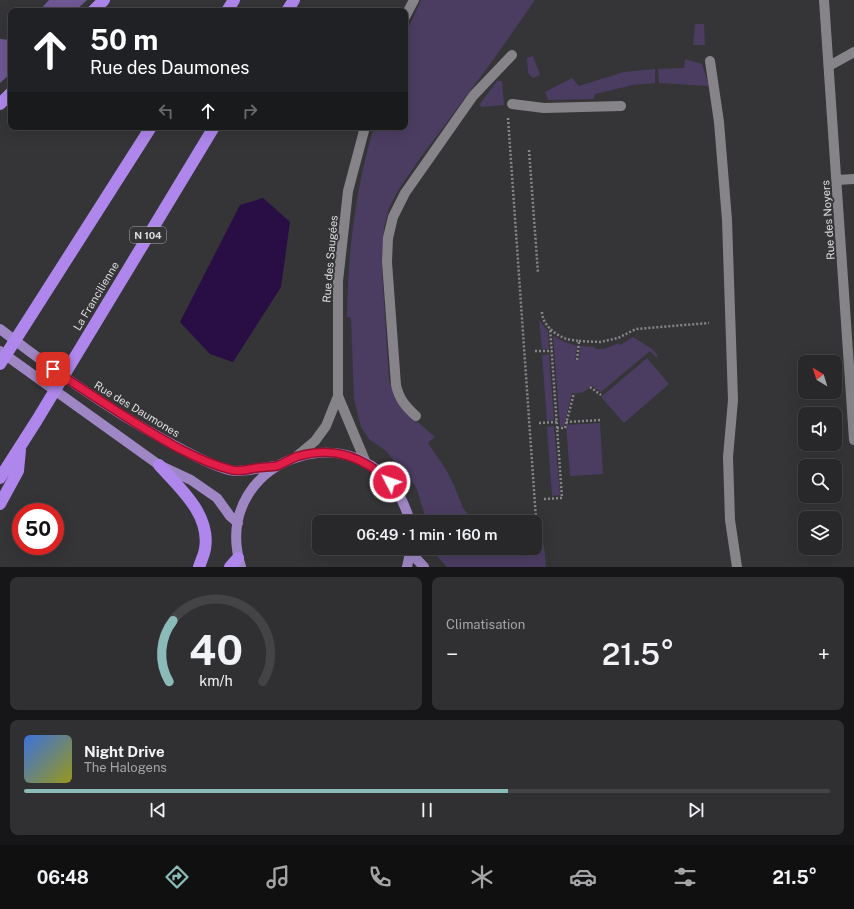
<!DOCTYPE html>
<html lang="fr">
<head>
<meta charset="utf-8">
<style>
	body { margin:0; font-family:"Public Sans",sans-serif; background:#302f31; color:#f1f3f6; height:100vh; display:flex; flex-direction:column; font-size:15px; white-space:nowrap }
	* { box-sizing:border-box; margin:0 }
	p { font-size:13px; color:#a5a5a8 }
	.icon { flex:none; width:22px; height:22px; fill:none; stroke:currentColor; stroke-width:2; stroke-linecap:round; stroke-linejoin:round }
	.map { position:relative; height:567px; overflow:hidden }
	.drawer { display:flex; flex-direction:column; gap:10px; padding:10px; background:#161517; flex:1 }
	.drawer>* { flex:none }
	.top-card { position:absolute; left:8px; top:8px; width:400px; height:122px; border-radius:8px; box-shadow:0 4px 16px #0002,0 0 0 1px #444446; background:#202124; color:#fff; overflow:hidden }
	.needle { width:26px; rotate:322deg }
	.tools { position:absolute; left:798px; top:355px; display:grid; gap:8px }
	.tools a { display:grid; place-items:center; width:44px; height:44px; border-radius:8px; background:#282729; box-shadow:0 4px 16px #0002,0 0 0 1px #444446; font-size:20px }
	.speed { position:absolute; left:12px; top:503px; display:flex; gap:8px; font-size:20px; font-weight:700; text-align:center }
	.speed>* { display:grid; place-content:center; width:52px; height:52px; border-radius:50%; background:#282729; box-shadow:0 4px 16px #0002,0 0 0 1px #444446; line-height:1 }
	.speed .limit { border:6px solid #d22; background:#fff; color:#111 }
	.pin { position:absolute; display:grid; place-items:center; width:34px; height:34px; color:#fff; margin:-17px; border-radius:8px; box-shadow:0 2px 6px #0006 }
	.me { position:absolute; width:44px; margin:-22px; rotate:311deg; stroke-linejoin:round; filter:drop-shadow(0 0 3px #0008) }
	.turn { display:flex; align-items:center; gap:14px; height:84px; padding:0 16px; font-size:18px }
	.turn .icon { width:52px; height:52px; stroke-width:2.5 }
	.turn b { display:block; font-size:28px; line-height:34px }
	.lanes { display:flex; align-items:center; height:38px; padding:0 16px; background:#0003; justify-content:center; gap:20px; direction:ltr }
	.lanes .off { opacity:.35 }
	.big { font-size:30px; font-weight:600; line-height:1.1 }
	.drawer .tile { flex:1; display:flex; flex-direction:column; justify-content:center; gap:6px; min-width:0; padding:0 14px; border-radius:8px; background:#302f31 }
	.drawer .dial { align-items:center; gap:0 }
	.dial svg { height:104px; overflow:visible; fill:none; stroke:#444446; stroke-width:7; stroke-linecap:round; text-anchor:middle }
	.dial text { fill:#f1f3f6; stroke:none }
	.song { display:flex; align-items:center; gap:12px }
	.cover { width:48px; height:48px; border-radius:6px; background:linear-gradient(135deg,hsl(220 70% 55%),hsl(60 70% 35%)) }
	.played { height:4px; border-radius:2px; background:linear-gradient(90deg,#8bbbb9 60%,#444446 60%) }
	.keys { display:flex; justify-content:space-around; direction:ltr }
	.heat { display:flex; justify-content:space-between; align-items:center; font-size:22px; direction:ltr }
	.drawer .tiles { flex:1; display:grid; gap:10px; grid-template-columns:1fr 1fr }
	.tile:last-child { grid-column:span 2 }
	.trip { position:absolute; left:312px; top:515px; width:230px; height:40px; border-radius:8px; background:#282729; box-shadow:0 4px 16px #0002,0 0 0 1px #444446; font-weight:600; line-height:40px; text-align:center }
	.menu { display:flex; height:64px; justify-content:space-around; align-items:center; background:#101010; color:#a5a5a8 }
	.menu .icon { width:28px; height:28px }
	.menu .active { color:#8bbbb9 }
	.menu b { font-size:18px; color:#f1f3f6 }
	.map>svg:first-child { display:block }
	.green { fill:#4b3d62 }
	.forest { fill:#6f5894 }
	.water { fill:#280e44 }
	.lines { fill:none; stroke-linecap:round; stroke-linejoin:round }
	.path { stroke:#878689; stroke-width:2.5; stroke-dasharray:2 2; stroke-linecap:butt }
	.minor { stroke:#868488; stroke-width:10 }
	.major { stroke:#9f86c4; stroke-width:10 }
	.highway { stroke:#af87ec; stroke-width:12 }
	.route-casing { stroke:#92132f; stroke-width:10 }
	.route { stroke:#e11d48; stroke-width:7 }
	.labels { text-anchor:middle; stroke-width:4; stroke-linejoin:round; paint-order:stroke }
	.shield { fill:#353437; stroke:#acabad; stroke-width:1 }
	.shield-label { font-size:10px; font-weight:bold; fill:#dfdee0 }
	.street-label { font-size:11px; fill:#dfdee0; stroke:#353437 }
</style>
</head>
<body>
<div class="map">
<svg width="854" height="567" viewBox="0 0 854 567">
	<rect width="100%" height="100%" fill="#353437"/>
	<path class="green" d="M 421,0 L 535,0 L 496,56 L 421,157 L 399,189 L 389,208 L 384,228 L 382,271 L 389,380 L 394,395 L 404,410 L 435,437 L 428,443 L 447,471 L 455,488 L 463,508 L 474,522 L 427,522 L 416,487 L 386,451 L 369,439 L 361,427 L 354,399 L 351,318 L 347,317 C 348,253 355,189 374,127 L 405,127 L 405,35 Z
		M 695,24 L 704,24 L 705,45 L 693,45 Z
		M 533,56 L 540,75 L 533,78 L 528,73 L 527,58 Z
		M 685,59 L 702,64 L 709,86 L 659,83 L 658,69 L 684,68 Z
		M 655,69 L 655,83 L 633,85 L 595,94 L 594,99 L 548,100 L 545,92 L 572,78 L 579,86 L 624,72 Z
		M 497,81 L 502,81 L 504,105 L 481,107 L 480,104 Z
		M 539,320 L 548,331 L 549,349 L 542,349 Z
		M 553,336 L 565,342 L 577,346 L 575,360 L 579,360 L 580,346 L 595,347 L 595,349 L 604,349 L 619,343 L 620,345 L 633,337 L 652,349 L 658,356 L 656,357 L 650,351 L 601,392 L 591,385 C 587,392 580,394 572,393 L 564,426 L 560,426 Z
		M 549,354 L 554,420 L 547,421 L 542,355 Z
		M 647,358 L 669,384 L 624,423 L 601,397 Z
		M 600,423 L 603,474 L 570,476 L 566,425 Z
		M 554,426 L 560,495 L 552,496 L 547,427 Z
		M 535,528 C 545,537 545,554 546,567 L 447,567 L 436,555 L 434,548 L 535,548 Z"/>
	<path class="forest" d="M 49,0 L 87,0 L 75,11 L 39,11 Z
		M 0,39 L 11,40 L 11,73 L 0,83 Z"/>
	<path class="water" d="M 263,198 L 290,222 L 281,287 L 233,362 L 210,354 L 180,322 L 240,205 Z"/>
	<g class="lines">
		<path class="path" d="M 508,118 L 536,519
			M 529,150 L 538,273
			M 542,312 C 542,323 553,333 562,337 C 567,340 574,340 579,341 L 577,360
			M 579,341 L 600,342 L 618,338 L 636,329 L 709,323
			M 535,351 L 552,351
			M 590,387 L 601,395
			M 566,422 L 601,420
			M 539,423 L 557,422
			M 557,428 L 565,428 L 574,393
			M 544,499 L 562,498 L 550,328"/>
		<path class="minor" d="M 824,0 L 854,440
			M 405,17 L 414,0
			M 710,61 L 719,122 L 727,220 L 733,400 L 728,457 L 730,520 L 737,567
			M 829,66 L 854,52
			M 512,104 L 544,108 L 621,106
			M 365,127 L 348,191 L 338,281 L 338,396 L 366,463
			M 837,180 L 854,179
			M 416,416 C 406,407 399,399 396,385 L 387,262 L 388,238 L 393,217 L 405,193 L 473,96 L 512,55
			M 297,456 L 315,441 L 326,426 L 338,396"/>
		<path class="major" d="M 0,329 C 59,375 121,418 187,452 C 198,458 223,470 235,471 C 248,471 264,467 277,466
			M 0,351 L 159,465 L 191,480 L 217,498 L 230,516 L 238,523
			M 411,553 L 424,567
			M 241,567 C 206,453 377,401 410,522
			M 407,567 L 411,548"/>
		<path class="highway" d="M 93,11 L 104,0
			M 227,11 L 234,0
			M 287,11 L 294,0
			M 0,104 L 11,93
			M 0,364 L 151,127
			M 159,465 C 180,488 211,515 205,549 C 204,555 201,561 199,567
			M 0,478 L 37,420 L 214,127
			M 0,504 L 18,471 L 20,450
			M 230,567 L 238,558"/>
	</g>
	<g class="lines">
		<g class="route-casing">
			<path id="route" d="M 53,369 C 80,388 107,405 134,422 C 165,441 197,461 232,470 C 239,472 249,469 256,468 C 263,467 271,467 277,466 C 285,463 291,458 299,456 C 335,446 364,457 390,482"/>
		</g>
		<use href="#route" class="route"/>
	</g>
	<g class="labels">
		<rect class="shield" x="130" y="227" width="36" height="16" rx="3"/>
		<g class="shield-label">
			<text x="148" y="239">N 104</text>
		</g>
		<g class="street-label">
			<text transform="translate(828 220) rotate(-94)" y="4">Rue des Noyers</text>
			<text transform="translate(330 259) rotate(-85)" y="4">Rue des Saugées</text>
			<text transform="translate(96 296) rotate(-59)" y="4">La Francilienne</text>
			<text transform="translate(137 409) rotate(31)" y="4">Rue des Daumones</text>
		</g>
	</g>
</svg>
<div class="tools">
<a><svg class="needle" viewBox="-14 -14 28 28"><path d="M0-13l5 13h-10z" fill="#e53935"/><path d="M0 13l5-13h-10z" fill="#a5a5a8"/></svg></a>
<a><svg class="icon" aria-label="sound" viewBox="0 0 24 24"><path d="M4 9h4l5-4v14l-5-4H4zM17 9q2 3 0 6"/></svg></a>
<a><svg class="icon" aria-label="search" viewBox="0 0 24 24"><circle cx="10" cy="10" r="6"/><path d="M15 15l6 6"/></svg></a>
<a><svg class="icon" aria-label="layers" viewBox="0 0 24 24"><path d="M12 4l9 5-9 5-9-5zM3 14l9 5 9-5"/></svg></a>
</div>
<div class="speed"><div class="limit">50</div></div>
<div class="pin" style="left:53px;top:369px;background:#d93025"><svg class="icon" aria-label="arrive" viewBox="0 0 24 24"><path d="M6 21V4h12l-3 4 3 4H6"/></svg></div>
<svg class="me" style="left:390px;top:482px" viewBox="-20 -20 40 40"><circle r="17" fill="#e11d48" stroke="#fff" stroke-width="3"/><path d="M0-11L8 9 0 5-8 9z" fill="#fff"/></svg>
<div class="trip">06:49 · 1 min · 160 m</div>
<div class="top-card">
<div class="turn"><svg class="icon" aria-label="ahead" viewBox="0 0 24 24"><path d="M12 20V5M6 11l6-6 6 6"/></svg><div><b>50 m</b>Rue des Daumones</div></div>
<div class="lanes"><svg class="icon off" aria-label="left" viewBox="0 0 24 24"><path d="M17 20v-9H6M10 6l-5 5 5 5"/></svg><svg class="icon" aria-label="ahead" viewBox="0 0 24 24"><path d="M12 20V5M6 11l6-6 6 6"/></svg><svg class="icon off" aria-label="right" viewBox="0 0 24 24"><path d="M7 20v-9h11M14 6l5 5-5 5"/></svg></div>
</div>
</div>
<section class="drawer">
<div class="tiles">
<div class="tile dial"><svg viewBox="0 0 100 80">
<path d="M14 69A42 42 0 1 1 86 69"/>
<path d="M14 69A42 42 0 0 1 17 22" stroke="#8bbbb9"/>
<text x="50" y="56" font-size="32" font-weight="700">40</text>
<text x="50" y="72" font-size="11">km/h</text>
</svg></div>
<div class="tile"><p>Climatisation</p>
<div class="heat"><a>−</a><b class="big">21.5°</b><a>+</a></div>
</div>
<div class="tile">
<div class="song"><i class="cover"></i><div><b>Night Drive</b><p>The Halogens</p></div></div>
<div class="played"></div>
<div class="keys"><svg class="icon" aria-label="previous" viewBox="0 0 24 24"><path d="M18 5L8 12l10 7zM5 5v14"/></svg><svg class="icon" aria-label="pause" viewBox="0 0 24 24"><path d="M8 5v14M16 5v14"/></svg><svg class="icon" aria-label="next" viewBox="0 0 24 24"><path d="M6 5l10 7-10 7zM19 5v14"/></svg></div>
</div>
</div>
</section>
<nav class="menu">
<b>06:48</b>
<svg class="icon active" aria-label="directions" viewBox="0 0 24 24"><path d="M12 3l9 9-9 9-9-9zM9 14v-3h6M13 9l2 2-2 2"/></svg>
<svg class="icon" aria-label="music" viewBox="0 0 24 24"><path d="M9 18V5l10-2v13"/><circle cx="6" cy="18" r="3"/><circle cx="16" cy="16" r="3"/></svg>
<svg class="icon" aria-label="phone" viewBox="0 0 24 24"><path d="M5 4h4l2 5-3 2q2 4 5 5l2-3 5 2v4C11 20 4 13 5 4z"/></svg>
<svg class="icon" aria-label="climate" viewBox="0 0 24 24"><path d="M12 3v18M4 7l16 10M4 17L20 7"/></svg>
<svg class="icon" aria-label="car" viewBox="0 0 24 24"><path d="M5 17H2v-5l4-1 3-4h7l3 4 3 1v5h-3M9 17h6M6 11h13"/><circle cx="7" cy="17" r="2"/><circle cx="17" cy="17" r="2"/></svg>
<svg class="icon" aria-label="filters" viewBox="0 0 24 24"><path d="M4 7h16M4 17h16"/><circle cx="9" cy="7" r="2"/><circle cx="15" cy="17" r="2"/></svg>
<b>21.5°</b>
</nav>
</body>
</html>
